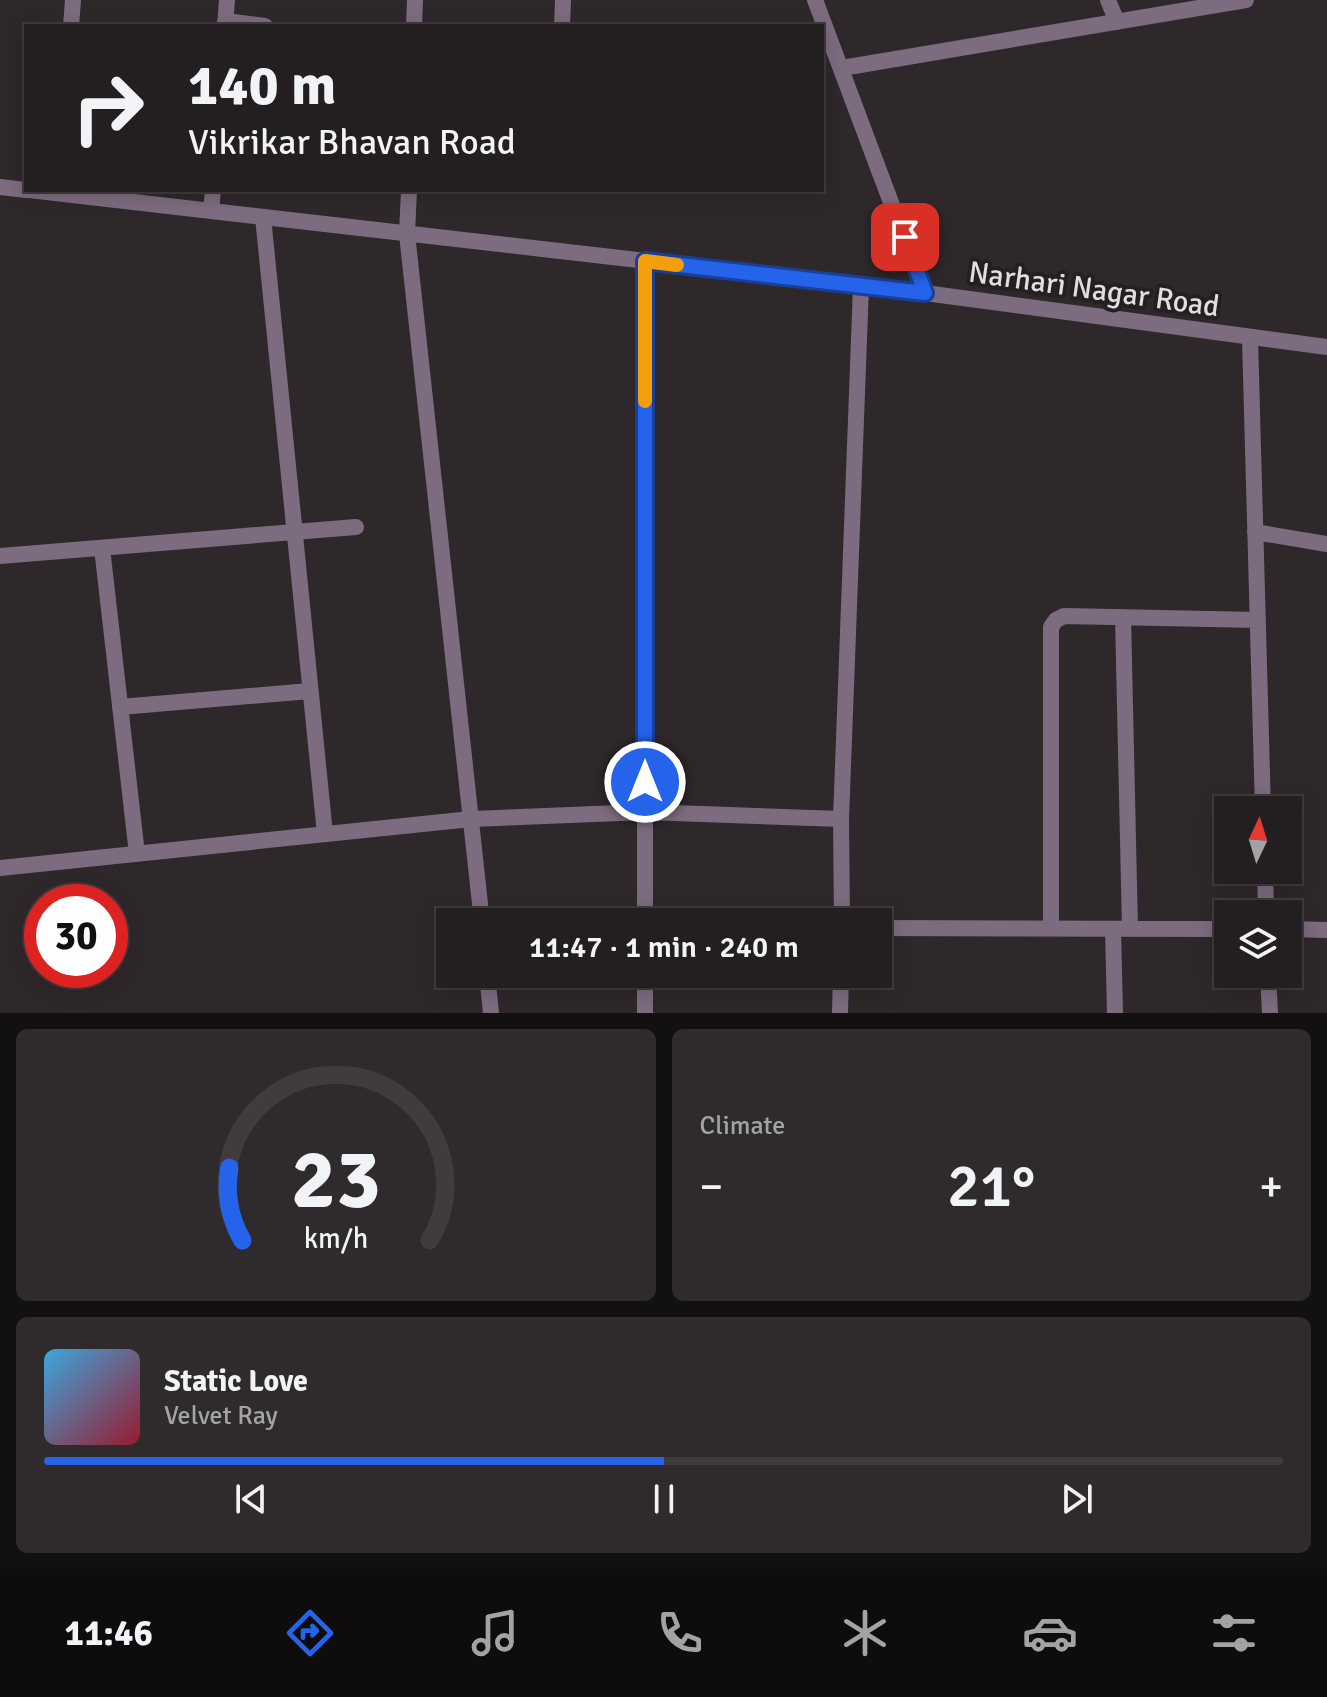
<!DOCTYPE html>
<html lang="en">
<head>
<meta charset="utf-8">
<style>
	body { margin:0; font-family:Signika,sans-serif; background:#2f2b2d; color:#f1f3f6; height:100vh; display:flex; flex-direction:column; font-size:30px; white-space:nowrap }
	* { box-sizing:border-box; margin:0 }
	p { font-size:26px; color:#a3a2a5 }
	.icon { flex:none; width:44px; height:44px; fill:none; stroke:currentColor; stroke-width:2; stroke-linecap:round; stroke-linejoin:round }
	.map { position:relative; height:1013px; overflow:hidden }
	.panel { display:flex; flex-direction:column; gap:16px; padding:16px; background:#131012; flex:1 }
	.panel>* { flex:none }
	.top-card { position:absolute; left:24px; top:24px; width:800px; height:168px; border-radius:0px; box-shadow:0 4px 20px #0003,0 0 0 2px #403c3e; background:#231e20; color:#f1f3f6; overflow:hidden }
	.needle { width:52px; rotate:4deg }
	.controls { position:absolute; left:1214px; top:796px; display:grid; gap:16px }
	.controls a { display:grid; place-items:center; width:88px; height:88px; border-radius:0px; background:#231e20; box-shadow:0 4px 20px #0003,0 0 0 2px #403c3e; font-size:40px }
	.speed { position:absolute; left:24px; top:884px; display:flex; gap:16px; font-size:40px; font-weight:700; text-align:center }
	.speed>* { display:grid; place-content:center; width:104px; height:104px; border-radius:50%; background:#231e20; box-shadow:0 4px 20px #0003,0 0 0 2px #403c3e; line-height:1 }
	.speed .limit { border:12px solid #d22; background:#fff; color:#111 }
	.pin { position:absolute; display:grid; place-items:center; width:68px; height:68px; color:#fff; margin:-34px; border-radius:16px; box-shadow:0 4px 12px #0006 }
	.me { position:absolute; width:88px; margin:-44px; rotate:0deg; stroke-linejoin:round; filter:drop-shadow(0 0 6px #0008) }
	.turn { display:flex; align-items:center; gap:28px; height:168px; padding:0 32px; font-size:36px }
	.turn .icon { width:104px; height:104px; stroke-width:2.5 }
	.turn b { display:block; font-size:56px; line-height:68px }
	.big { font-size:60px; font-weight:600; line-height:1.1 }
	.panel .card { flex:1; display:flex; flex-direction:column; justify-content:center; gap:12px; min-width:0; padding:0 28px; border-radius:12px; background:#2f2b2d }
	.panel .dial { align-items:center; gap:0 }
	.dial svg { height:208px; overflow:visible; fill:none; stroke:#403c3e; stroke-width:7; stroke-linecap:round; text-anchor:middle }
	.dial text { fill:#f1f3f6; stroke:none }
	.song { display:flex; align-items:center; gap:24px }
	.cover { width:96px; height:96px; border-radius:12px; background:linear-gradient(135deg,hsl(200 70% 55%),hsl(350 70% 35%)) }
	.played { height:8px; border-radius:4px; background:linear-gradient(90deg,#2563eb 50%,#403c3e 50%) }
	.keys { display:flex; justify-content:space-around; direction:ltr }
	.heat { display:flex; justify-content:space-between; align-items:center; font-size:44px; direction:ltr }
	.panel .tiles { flex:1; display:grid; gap:16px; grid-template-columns:1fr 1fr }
	.card:last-child { grid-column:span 2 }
	.trip { position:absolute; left:436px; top:908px; width:456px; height:80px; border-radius:0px; background:#231e20; box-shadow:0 4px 20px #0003,0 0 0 2px #403c3e; font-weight:600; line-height:80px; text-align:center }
	.menu { display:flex; height:128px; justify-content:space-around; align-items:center; background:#0e0c0d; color:#a3a2a5 }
	.menu .icon { width:56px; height:56px }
	.menu .on { color:#2563eb }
	.menu b { font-size:36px; color:#f1f3f6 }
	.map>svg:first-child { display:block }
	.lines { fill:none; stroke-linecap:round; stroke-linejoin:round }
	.minor { stroke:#7d6c7f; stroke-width:16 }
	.tertiary { stroke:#7d6c7f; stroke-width:16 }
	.route-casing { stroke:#184099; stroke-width:20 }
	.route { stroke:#2563eb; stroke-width:14 }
	.slow { stroke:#f59e0b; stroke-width:14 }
	.labels { text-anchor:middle; stroke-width:8; stroke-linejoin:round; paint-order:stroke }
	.street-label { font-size:30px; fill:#e2dedf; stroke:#251f21 }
</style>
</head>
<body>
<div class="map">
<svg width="1327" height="1013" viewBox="0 0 1327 1013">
	<rect width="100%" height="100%" fill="#2f282b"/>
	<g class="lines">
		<path class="minor" d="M 1108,0 L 1117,22
			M 225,21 L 265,26
			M 71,26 L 73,0
			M 225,26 L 227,0
			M 414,26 L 415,0
			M 562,26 L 563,0
			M 842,68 L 1246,0
			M 0,187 L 26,190
			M 29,190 L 925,293
			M 409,190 L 407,234 L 482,922
			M 211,211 L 213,190
			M 263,217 L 325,834
			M 1250,339 L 1263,810
			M 1255,532 L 1327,544
			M 102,548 L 137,854
			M 0,556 L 356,527
			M 1123,617 L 1130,929
			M 120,707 L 310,691
			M 0,868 L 471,819 L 645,812 L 841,819
			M 1265,870 L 1266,914
			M 645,922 L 645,261
			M 842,922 L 841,819 L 861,286
			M 878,928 L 1228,929
			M 1051,928 L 1051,627 L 1056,620 L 1064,616 L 1258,620
			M 1113,929 L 1115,1013
			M 1288,929 L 1327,930
			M 487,974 L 491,1013
			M 645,974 L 645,1013
			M 1268,974 L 1270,1013
			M 840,1013 L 841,974"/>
		<path class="tertiary" d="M 815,0 L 925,293 L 1327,347"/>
	</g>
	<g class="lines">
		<g class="route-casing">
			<path id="route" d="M 645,782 L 645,261 L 925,293 L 905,237"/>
		</g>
		<use href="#route" class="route"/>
		<path class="slow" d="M 645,401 L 645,261 L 677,265"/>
	</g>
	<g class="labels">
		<g class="street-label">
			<text transform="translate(1094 289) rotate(8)" y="10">Narhari Nagar Road</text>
		</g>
	</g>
</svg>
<div class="controls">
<a><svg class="needle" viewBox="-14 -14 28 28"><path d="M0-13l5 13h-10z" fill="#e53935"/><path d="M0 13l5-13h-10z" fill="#a3a2a5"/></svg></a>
<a><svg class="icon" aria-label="layers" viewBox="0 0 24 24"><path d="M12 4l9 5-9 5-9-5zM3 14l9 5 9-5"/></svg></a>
</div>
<div class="speed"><div class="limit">30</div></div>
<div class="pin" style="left:905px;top:237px;background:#d93025"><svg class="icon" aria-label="arrive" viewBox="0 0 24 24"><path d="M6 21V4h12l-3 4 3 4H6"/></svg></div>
<svg class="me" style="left:645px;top:782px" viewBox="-20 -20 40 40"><circle r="17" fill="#2563eb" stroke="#fff" stroke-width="3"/><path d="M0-11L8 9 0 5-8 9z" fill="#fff"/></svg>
<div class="trip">11:47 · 1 min · 240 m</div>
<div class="top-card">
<div class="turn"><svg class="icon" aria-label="right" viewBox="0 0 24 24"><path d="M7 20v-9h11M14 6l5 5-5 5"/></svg><div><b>140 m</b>Vikrikar Bhavan Road</div></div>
</div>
</div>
<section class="panel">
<div class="tiles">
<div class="card dial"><svg viewBox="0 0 100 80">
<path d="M14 69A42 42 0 1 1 86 69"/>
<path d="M14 69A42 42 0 0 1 9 41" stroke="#2563eb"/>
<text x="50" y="56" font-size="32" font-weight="700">23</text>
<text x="50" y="72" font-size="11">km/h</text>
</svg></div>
<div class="card"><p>Climate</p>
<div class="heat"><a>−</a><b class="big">21°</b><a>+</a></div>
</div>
<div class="card">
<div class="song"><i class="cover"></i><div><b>Static Love</b><p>Velvet Ray</p></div></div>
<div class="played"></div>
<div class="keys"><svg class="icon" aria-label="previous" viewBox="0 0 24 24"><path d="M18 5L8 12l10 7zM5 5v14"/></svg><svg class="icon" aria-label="pause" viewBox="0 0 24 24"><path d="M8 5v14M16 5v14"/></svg><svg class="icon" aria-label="next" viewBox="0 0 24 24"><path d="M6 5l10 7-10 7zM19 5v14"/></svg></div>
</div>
</div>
</section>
<nav class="menu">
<b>11:46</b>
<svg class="icon on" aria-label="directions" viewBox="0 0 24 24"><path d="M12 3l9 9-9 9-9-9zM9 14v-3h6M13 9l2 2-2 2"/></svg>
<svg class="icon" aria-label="music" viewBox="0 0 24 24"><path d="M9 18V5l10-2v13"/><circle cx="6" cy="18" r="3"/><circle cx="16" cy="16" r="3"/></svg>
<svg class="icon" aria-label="phone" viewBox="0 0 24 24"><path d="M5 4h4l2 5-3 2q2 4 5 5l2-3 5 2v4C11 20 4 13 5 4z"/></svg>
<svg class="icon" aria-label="climate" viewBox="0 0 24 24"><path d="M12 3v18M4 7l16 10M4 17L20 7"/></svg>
<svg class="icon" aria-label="car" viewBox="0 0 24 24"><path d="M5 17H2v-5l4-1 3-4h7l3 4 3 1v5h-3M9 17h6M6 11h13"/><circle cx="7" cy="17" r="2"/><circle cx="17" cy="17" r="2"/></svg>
<svg class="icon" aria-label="filters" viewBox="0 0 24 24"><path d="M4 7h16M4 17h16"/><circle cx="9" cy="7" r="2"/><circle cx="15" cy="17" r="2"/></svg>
</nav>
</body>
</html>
